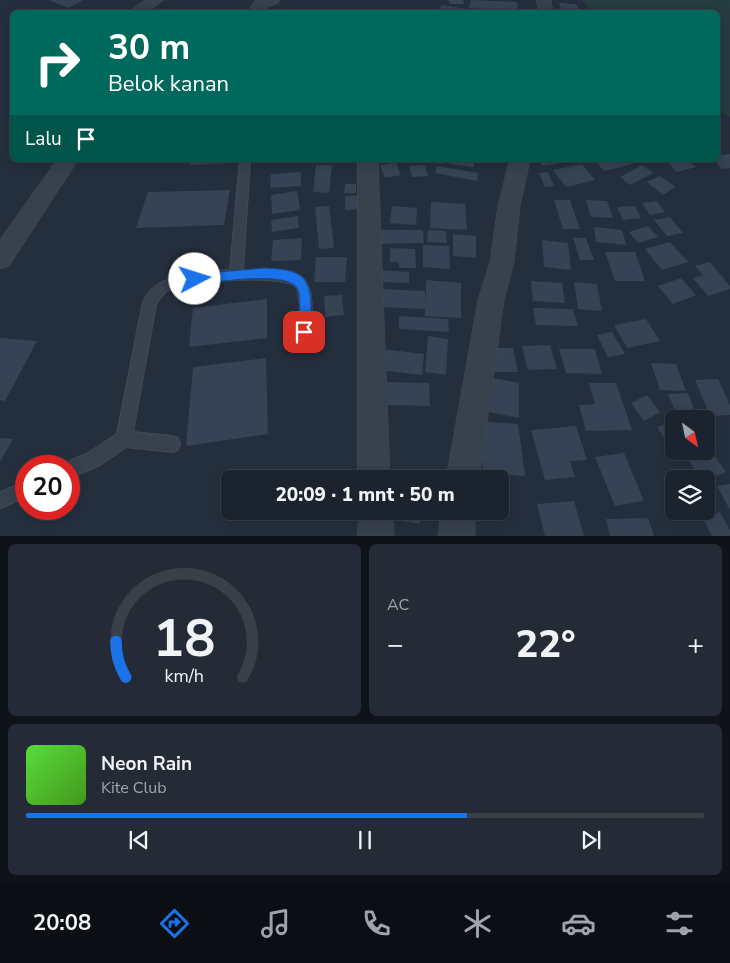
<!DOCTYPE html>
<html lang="id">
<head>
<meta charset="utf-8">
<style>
	body { margin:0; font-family:"Nunito Sans",sans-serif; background:#242b36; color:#f1f3f6; height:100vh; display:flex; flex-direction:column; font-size:19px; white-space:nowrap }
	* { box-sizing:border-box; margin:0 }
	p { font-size:16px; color:#a0a4aa }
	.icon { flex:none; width:28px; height:28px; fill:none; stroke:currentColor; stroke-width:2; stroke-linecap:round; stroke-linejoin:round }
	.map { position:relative; height:536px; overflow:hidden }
	.details { display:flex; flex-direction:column; gap:8px; padding:8px; background:#0f1319; flex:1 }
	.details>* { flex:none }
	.banner { position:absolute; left:10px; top:10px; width:710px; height:152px; border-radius:8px; box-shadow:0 2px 12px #0003,0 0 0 1px #39404a; background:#00695c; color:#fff; overflow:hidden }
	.needle { width:32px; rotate:147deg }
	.tools { position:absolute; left:665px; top:410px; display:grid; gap:10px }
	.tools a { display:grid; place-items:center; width:50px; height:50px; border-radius:8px; background:#1b232e; box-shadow:0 2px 12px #0003,0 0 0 1px #39404a; font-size:25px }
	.speed { position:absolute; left:15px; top:455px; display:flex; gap:10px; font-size:25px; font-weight:700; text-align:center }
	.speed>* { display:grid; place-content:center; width:65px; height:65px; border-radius:50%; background:#1b232e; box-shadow:0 2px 12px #0003,0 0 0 1px #39404a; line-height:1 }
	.speed .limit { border:8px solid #d22; background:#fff; color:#111 }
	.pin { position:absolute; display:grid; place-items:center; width:42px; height:42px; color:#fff; margin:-21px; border-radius:10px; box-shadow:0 2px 8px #0006 }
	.me { position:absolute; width:55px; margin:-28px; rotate:85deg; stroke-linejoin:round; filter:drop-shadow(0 0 4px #0008) }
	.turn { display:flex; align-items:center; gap:18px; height:105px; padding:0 15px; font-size:22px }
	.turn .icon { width:65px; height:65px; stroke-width:2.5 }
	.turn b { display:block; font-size:35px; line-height:42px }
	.then { display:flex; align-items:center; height:48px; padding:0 15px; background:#0003; gap:10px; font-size:19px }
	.big { font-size:38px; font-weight:800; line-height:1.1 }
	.details .tile { flex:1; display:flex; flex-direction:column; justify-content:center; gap:8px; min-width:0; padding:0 18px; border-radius:8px; background:#242b36 }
	.details .dial { align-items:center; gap:0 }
	.dial svg { height:130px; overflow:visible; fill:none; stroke:#39404a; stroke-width:7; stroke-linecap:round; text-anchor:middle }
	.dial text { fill:#f1f3f6; stroke:none }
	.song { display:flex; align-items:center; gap:15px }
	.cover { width:60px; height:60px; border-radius:8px; background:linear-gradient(135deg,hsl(110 70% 55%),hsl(100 70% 35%)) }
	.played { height:5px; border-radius:2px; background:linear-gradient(90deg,#1a73e8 65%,#39404a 65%) }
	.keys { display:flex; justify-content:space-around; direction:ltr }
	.heat { display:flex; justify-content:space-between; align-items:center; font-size:28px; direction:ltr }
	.details .tiles { flex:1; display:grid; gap:8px; grid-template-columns:1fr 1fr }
	.tile:last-child { grid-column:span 2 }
	.trip { position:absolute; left:221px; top:470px; width:288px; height:50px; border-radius:8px; background:#1b232e; box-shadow:0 2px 12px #0003,0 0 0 1px #39404a; font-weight:800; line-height:50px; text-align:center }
	.dock { display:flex; height:80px; justify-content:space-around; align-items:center; background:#0b0e12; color:#a0a4aa }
	.dock .icon { width:35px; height:35px }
	.dock .active { color:#1a73e8 }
	.dock b { font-size:22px; color:#f1f3f6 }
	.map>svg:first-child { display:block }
	.green { fill:#263c3f }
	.building { fill:#364354 }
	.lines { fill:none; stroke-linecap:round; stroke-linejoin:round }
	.service-casing { stroke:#414a57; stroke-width:2 }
	.minor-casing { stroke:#414a57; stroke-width:1 }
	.service { fill:#38414e; fill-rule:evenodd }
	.minor { fill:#38414e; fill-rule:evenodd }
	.route { fill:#1a73e8; stroke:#114b97 }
</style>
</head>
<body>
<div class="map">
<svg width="730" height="536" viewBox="0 0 730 536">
	<rect width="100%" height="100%" fill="#242f3e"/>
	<path class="green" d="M 582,0 L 730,0 L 730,117 L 718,110 L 718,12 L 592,12 Z"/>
	<path class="building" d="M 49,0 L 83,0 L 68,8 Z
		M 448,0 L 463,0 L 464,4 L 450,4 Z
		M 471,0 L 517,2 L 518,11 L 469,8 Z
		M 559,3 L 576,4 L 580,12 L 562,12 Z
		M 441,5 L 463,8 L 462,12 L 440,12 Z
		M 730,154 L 730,168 L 721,169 L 715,160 L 718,160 L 718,155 Z
		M 191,160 L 234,160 L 233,163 L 190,165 Z
		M 422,160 L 443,160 L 443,164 L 422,162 Z
		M 449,160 L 474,160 L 474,167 L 449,164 Z
		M 539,160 L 567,160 L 568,162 L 542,166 Z
		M 603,160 L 628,160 L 632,164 L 604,171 L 596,162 Z
		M 665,160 L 688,160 L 696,167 L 677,172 Z
		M 396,163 L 401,175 L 385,178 L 380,165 Z
		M 582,164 L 595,180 L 566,187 L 553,170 Z
		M 316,165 L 332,165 L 329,193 L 313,192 Z
		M 425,165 L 428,176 L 412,177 L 409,166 Z
		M 642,165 L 653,173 L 630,185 L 620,177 Z
		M 437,166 L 478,173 L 477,181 L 435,173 Z
		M 301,172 L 301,186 L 270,188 L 271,174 Z
		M 548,172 L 554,186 L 545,187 L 539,173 Z
		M 660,176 L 676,187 L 663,195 L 647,182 Z
		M 345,184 L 356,184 L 356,193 L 344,193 Z
		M 230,190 L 224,225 L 136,228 L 148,192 Z
		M 297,191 L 300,210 L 272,214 L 271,195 Z
		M 360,195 L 361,209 L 345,210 L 345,196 Z
		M 554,200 L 570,200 L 580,229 L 563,229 Z
		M 586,200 L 607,201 L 613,218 L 591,217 Z
		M 657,201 L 665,212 L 650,215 L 642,203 Z
		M 431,202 L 465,204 L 467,230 L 430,228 Z
		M 329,206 L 334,248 L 319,249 L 315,207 Z
		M 392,206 L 417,208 L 416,225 L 390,223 Z
		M 635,206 L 641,218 L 623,220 L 617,207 Z
		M 298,216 L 299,228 L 272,232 L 271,220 Z
		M 670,217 L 683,233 L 667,236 L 654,220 Z
		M 648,226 L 658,237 L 638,243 L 629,232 Z
		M 594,227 L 622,230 L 626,245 L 596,242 Z
		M 377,230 L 423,230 L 424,243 L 378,244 Z
		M 428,230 L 446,231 L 447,243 L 427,242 Z
		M 453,234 L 476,236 L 476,258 L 453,256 Z
		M 302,238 L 301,260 L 271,261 L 273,240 Z
		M 573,238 L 586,238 L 594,260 L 580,260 Z
		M 542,240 L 568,243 L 571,270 L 544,267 Z
		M 670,242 L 688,262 L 662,270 L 645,249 Z
		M 423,245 L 449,246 L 450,269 L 423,267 Z
		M 390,248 L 415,249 L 416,268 L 399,268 L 399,262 L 390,262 Z
		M 605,252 L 635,252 L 645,281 L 615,281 Z
		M 316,257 L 347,257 L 345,282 L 314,282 Z
		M 710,262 L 730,286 L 730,289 L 708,296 L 693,278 L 703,275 L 695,266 Z
		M 378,270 L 409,272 L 409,283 L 378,282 Z
		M 681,278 L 696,295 L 673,304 L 658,286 Z
		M 426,280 L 461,283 L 461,318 L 425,316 L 425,309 L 381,307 L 381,289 L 425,291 L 426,303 Z
		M 531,281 L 562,283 L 565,303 L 533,301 Z
		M 574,282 L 597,284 L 602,311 L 578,309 Z
		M 342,295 L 344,315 L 325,317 L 324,296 Z
		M 267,299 L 267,338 L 189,347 L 193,308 Z
		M 533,308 L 573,309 L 578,326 L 536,325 Z
		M 399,316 L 448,319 L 449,332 L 399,329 Z
		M 646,319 L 660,341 L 627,348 L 614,325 Z
		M 612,332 L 625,354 L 608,357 L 597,335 Z
		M 428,336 L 448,339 L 446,375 L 425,372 Z
		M 0,338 L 37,341 L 5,401 L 0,400 Z
		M 550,345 L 557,369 L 528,370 L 522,346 Z
		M 490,348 L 513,348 L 518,372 L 494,372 Z
		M 382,349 L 424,354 L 422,375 L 380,370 Z
		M 559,349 L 595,349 L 602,374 L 566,373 Z
		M 266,358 L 268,434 L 186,446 L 193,367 Z
		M 651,363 L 676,364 L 686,391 L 660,390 Z
		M 486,377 L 519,383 L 519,418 L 484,411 Z
		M 718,379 L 730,405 L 730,415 L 710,416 L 695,380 Z
		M 385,382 L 429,383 L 430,406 L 384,405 Z
		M 589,383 L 616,383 L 632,430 L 586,431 L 579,405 L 595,404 Z
		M 688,393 L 695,411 L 675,411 L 668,394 Z
		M 647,395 L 660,412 L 644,421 L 631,403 Z
		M 479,421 L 518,424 L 525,476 L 483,473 Z
		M 674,422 L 674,448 L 671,449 L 657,427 Z
		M 576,426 L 587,460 L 570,461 L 575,477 L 545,480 L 531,430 Z
		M 0,438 L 13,439 L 0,462 Z
		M 706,444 L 726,472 L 706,480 L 701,479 L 683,451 L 706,451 Z
		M 624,453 L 644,501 L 615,506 L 595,457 Z
		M 730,484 L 730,510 L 717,486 Z
		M 574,501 L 584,536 L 545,536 L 537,504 Z
		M 397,511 L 421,511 L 420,524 L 397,520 Z
		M 720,512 L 730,530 L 730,536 L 712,536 L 702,517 Z
		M 648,518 L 654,536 L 610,536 L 606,519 Z"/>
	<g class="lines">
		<g class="service-casing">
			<path id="service" d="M 240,160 L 250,160 L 243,270 C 302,268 316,268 311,332 L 309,336 L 304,338 L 299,336 L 297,332 L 300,305 L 297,288 C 286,273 186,281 169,290 C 163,292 160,299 156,304 L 133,432 L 172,436 L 178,438 L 180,444 L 178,450 L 172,452 L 126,447 L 100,465 L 69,478 L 69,466 L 62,466 L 63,464 L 88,453 L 117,434 L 143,302 C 158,270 200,273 230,270 Z
				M 26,481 L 26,497 L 0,508 L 0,492 Z"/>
		</g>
		<g class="minor-casing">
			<path id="minor" d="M 146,0 L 164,0 L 147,12 L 130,12 L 132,9 Z
				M 259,0 L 280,0 L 278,3 L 266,8 L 268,12 L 254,12 L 250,8 L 254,2 Z
				M 537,0 L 551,0 L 553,12 L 539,12 Z
				M 57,160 L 78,160 L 9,266 L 0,269 L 0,240 Z
				M 358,160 L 378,160 L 390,479 L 358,479 Z
				M 510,160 L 530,160 L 520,206 L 514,262 L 504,300 L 479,479 L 446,479 L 478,300 L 490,262 L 498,206 Z
				M 359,511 L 393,511 L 394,536 L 358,536 Z
				M 441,511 L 475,511 L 475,536 L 439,536 Z"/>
		</g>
		<use href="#service" class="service"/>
		<use href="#minor" class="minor"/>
	</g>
	<path class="route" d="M 265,268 C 298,270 311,273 311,309 C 310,318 312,329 308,337 L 300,337 L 298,332 C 298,321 302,301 298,290 C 291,269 214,283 195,284 L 189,279 L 195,274 Z"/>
</svg>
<div class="tools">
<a><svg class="needle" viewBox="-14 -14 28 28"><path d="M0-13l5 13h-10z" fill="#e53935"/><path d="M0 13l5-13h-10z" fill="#a0a4aa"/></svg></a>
<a><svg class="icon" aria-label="layers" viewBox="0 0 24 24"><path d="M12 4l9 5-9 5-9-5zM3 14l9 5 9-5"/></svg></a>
</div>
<div class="speed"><div class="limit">20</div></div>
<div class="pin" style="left:304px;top:332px;background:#d93025"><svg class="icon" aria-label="arrive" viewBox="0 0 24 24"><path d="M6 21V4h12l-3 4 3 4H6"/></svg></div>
<svg class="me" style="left:195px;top:279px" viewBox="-20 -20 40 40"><circle r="19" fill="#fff"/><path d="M0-13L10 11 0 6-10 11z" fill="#1a73e8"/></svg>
<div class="trip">20:09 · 1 mnt · 50 m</div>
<div class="banner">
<div class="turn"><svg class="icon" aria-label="right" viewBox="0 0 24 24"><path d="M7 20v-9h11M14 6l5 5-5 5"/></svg><div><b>30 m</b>Belok kanan</div></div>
<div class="then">Lalu<svg class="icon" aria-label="arrive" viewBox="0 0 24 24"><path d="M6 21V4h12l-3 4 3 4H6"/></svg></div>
</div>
</div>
<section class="details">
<div class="tiles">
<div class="tile dial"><svg viewBox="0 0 100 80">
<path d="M14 69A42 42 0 1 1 86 69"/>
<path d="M14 69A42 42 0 0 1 8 47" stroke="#1a73e8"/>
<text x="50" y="56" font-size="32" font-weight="700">18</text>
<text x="50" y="72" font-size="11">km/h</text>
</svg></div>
<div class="tile"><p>AC</p>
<div class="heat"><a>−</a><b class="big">22°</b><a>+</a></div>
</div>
<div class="tile">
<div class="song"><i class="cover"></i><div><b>Neon Rain</b><p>Kite Club</p></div></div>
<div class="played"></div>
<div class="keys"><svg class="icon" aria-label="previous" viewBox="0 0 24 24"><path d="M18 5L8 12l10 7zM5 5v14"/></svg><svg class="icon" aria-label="pause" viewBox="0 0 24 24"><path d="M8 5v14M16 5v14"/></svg><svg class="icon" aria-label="next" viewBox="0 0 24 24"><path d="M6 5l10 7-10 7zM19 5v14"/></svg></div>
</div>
</div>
</section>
<nav class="dock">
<b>20:08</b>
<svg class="icon active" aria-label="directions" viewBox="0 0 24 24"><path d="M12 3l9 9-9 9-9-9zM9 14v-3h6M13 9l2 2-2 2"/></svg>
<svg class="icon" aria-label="music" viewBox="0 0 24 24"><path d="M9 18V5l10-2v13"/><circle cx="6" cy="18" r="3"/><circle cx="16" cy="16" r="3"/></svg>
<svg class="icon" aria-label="phone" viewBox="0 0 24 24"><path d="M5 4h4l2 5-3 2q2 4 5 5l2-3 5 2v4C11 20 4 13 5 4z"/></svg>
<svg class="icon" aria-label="climate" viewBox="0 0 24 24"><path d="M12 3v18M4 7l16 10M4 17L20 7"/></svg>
<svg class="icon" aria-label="car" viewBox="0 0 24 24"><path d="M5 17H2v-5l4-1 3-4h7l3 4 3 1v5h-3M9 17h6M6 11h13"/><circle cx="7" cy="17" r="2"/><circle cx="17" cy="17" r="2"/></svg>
<svg class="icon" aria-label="filters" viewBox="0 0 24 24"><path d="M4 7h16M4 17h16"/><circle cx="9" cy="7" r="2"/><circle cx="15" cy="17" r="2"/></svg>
</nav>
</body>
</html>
